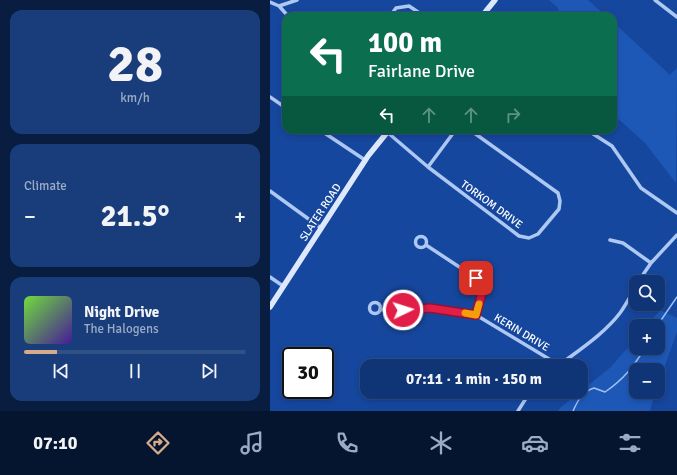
<!DOCTYPE html>
<html lang="en">
<head>
<meta charset="utf-8">
<style>
	body { margin:0; font-family:Signika,sans-serif; background:#193d7b; color:#f1f3f6; height:100vh; display:flex; flex-direction:column; font-size:15px; white-space:nowrap }
	* { box-sizing:border-box; margin:0 }
	p { font-size:13px; color:#9cabc5 }
	.icon { flex:none; width:22px; height:22px; fill:none; stroke:currentColor; stroke-width:2; stroke-linecap:round; stroke-linejoin:round }
	.map { position:relative; flex:1; overflow:hidden }
	.sheet { display:flex; flex-direction:column; gap:10px; padding:10px; background:#091d41; width:270px }
	.sheet>* { flex:none }
	.hud { position:absolute; left:12px; top:12px; width:335px; height:122px; border-radius:12px; box-shadow:0 2px 6px #0003,0 0 0 1px #305088; background:#0b6e4f; color:#fff; overflow:hidden }
	.tools { position:absolute; left:359px; top:275px; display:grid; gap:8px }
	.tools a { display:grid; place-items:center; width:36px; height:36px; border-radius:8px; background:#103576; box-shadow:0 2px 6px #0003,0 0 0 1px #305088; font-size:20px }
	.speed { position:absolute; left:12px; top:347px; display:flex; gap:8px; font-size:20px; font-weight:700; text-align:center }
	.speed>* { display:grid; place-content:center; width:52px; height:52px; border-radius:50%; background:#103576; box-shadow:0 2px 6px #0003,0 0 0 1px #305088; line-height:1 }
	.speed .limit { border:2px solid #111; border-radius:6px; background:#fff; color:#111 }
	.pin { position:absolute; display:grid; place-items:center; width:34px; height:34px; color:#fff; margin:-17px; border-radius:8px; box-shadow:0 2px 6px #0006 }
	.me { position:absolute; width:44px; margin:-22px; rotate:86deg; stroke-linejoin:round; filter:drop-shadow(0 0 3px #0008) }
	.turn { display:flex; align-items:center; gap:14px; height:84px; padding:0 20px; font-size:18px }
	.turn .icon { width:52px; height:52px; stroke-width:2.5 }
	.turn b { display:block; font-size:28px; line-height:34px }
	.lanes { display:flex; align-items:center; height:38px; padding:0 20px; background:#0003; justify-content:center; gap:20px; direction:ltr }
	.lanes .off { opacity:.35 }
	.big { font-size:30px; font-weight:700; line-height:1.1 }
	.sheet .tile { flex:1; display:flex; flex-direction:column; justify-content:center; gap:6px; min-width:0; padding:0 14px; border-radius:12px; background:#193d7b }
	.sheet .dial { align-items:center; gap:0 }
	.dial b { font-size:52px; line-height:1 }
	.song { display:flex; align-items:center; gap:12px }
	.cover { width:48px; height:48px; border-radius:6px; background:linear-gradient(135deg,hsl(100 70% 55%),hsl(260 70% 35%)) }
	.played { height:4px; border-radius:2px; background:linear-gradient(90deg,#d6ab8b 15%,#305088 15%) }
	.keys { display:flex; justify-content:space-around; direction:ltr }
	.heat { display:flex; justify-content:space-between; align-items:center; font-size:22px; direction:ltr }
	.trip { position:absolute; left:90px; top:359px; width:228px; height:40px; border-radius:12px; background:#103576; box-shadow:0 2px 6px #0003,0 0 0 1px #305088; font-weight:700; line-height:40px; text-align:center }
	.tabs { display:flex; height:64px; justify-content:space-around; align-items:center; background:#06152f; color:#9cabc5 }
	.tabs .icon { width:28px; height:28px }
	.tabs .on { color:#d6ab8b }
	.tabs b { font-size:18px; color:#f1f3f6 }
	main { display:flex; flex:1; min-height:0 }
	.map>svg:first-child { display:block }
	.green { fill:#1e58b7 }
	.lines { fill:none; stroke-linecap:round; stroke-linejoin:round }
	.stream { stroke:#a0c1f6; stroke-width:1.5 }
	.street { stroke:#adc8f3; stroke-width:3.5 }
	.secondary { stroke:#dde8fd; stroke-width:5.5 }
	.route-casing { stroke:#92132f; stroke-width:10 }
	.route { stroke:#e11d48; stroke-width:7 }
	.slow { stroke:#f59e0b; stroke-width:7 }
	.labels { text-anchor:middle; stroke-width:4; stroke-linejoin:round; paint-order:stroke }
	.street-label { font-size:11px; fill:#fff; stroke:#16479e }
</style>
</head>
<body>
<main>
<section class="sheet">
<div class="tile dial"><b>28</b><p>km/h</p></div>
<div class="tile"><p>Climate</p>
<div class="heat"><a>−</a><b class="big">21.5°</b><a>+</a></div>
</div>
<div class="tile">
<div class="song"><i class="cover"></i><div><b>Night Drive</b><p>The Halogens</p></div></div>
<div class="played"></div>
<div class="keys"><svg class="icon" aria-label="previous" viewBox="0 0 24 24"><path d="M18 5L8 12l10 7zM5 5v14"/></svg><svg class="icon" aria-label="pause" viewBox="0 0 24 24"><path d="M8 5v14M16 5v14"/></svg><svg class="icon" aria-label="next" viewBox="0 0 24 24"><path d="M6 5l10 7-10 7zM19 5v14"/></svg></div>
</div>
</section>
<div class="map">
<svg width="407" height="411" viewBox="0 0 407 411">
	<rect width="100%" height="100%" fill="#16479e"/>
	<path class="green" d="M 279,0 L 318,0 L 336,16 L 289,16 L 288,8 Z
		M 343,22 L 400,75 L 407,68 L 406,183 L 375,143 L 343,114 Z
		M 390,310 L 407,318 L 407,332 L 388,385 L 388,370 L 366,370 L 366,392 L 385,392 L 380,411 L 288,411 L 291,407 L 341,367 L 366,338 L 366,348 L 388,348 L 388,326 L 377,326 Z"/>
	<g class="lines">
		<path class="stream" d="M 387,326 L 407,297
			M 303,411 C 308,400 312,392 324,388 L 335,392 C 353,380 364,366 375,348"/>
		<path class="street" d="M 385,0 L 407,17
			M 0,2 L 9,6 L 18,16
			M 9,6 L 27,0
			M 120,16 L 126,8 L 139,6 L 154,16
			M 0,97 L 16,108
			M 50,130 L 95,160
			M 200,130 L 184,132 L 158,167 L 249,236 L 259,238 L 268,234 L 289,209 L 290,201 L 288,193 L 200,130
			M 317,130 L 342,146 L 371,188 L 407,213
			M 117,132 L 158,167
			M 0,191 L 51,228
			M145.5 242a5.5 5.5 0 1 1 11 0a5.5 5.5 0 1 1-11 0Z
			M 340,240 L 353,243 L 381,263
			M 156,245 L 206,278 L 213,289 L 206,315
			M 0,277 L 13,286
			M 368,282 L 381,263 L 407,235
			M99.5 308a5.5 5.5 0 1 1 11 0a5.5 5.5 0 1 1-11 0Z
			M 110,309 L 119,311 L 161,309 L 206,315 L 289,365
			M 288,366 C 309,350 334,334 350,313 C 356,305 361,295 366,286
			M 248,411 L 260,392"/>
		<path class="secondary" d="M 212,16 L 225,0
			M 0,307 L 98,156 L 119,130"/>
	</g>
	<g class="lines">
		<g class="route-casing">
			<path id="route" d="M 133,310 L 160,308 L 206,315 L 213,289 L 206,278"/>
		</g>
		<use href="#route" class="route"/>
		<path class="slow" d="M 195,313 L 206,315 L 209,304"/>
	</g>
	<g class="labels">
		<g class="street-label">
			<text transform="translate(222 204) rotate(36)" y="4">TORKOM DRIVE</text>
			<text transform="translate(50 212) rotate(-57)" y="4">SLATER ROAD</text>
			<text transform="translate(252 332) rotate(31)" y="4">KERIN DRIVE</text>
		</g>
	</g>
</svg>
<div class="tools">
<a><svg class="icon" aria-label="search" viewBox="0 0 24 24"><circle cx="10" cy="10" r="6"/><path d="M15 15l6 6"/></svg></a>
<a>+</a>
<a>−</a>
</div>
<div class="speed"><div class="limit">30</div></div>
<div class="pin" style="left:206px;top:278px;background:#d93025"><svg class="icon" aria-label="arrive" viewBox="0 0 24 24"><path d="M6 21V4h12l-3 4 3 4H6"/></svg></div>
<svg class="me" style="left:133px;top:310px" viewBox="-20 -20 40 40"><circle r="17" fill="#e11d48" stroke="#fff" stroke-width="3"/><path d="M0-11L8 9 0 5-8 9z" fill="#fff"/></svg>
<div class="trip">07:11 · 1 min · 150 m</div>
<div class="hud">
<div class="turn"><svg class="icon" aria-label="left" viewBox="0 0 24 24"><path d="M17 20v-9H6M10 6l-5 5 5 5"/></svg><div><b>100 m</b>Fairlane Drive</div></div>
<div class="lanes"><svg class="icon" aria-label="left" viewBox="0 0 24 24"><path d="M17 20v-9H6M10 6l-5 5 5 5"/></svg><svg class="icon off" aria-label="ahead" viewBox="0 0 24 24"><path d="M12 20V5M6 11l6-6 6 6"/></svg><svg class="icon off" aria-label="ahead" viewBox="0 0 24 24"><path d="M12 20V5M6 11l6-6 6 6"/></svg><svg class="icon off" aria-label="right" viewBox="0 0 24 24"><path d="M7 20v-9h11M14 6l5 5-5 5"/></svg></div>
</div>
</div>
</main>
<nav class="tabs">
<b>07:10</b>
<svg class="icon on" aria-label="directions" viewBox="0 0 24 24"><path d="M12 3l9 9-9 9-9-9zM9 14v-3h6M13 9l2 2-2 2"/></svg>
<svg class="icon" aria-label="music" viewBox="0 0 24 24"><path d="M9 18V5l10-2v13"/><circle cx="6" cy="18" r="3"/><circle cx="16" cy="16" r="3"/></svg>
<svg class="icon" aria-label="phone" viewBox="0 0 24 24"><path d="M5 4h4l2 5-3 2q2 4 5 5l2-3 5 2v4C11 20 4 13 5 4z"/></svg>
<svg class="icon" aria-label="climate" viewBox="0 0 24 24"><path d="M12 3v18M4 7l16 10M4 17L20 7"/></svg>
<svg class="icon" aria-label="car" viewBox="0 0 24 24"><path d="M5 17H2v-5l4-1 3-4h7l3 4 3 1v5h-3M9 17h6M6 11h13"/><circle cx="7" cy="17" r="2"/><circle cx="17" cy="17" r="2"/></svg>
<svg class="icon" aria-label="filters" viewBox="0 0 24 24"><path d="M4 7h16M4 17h16"/><circle cx="9" cy="7" r="2"/><circle cx="15" cy="17" r="2"/></svg>
</nav>
</body>
</html>
